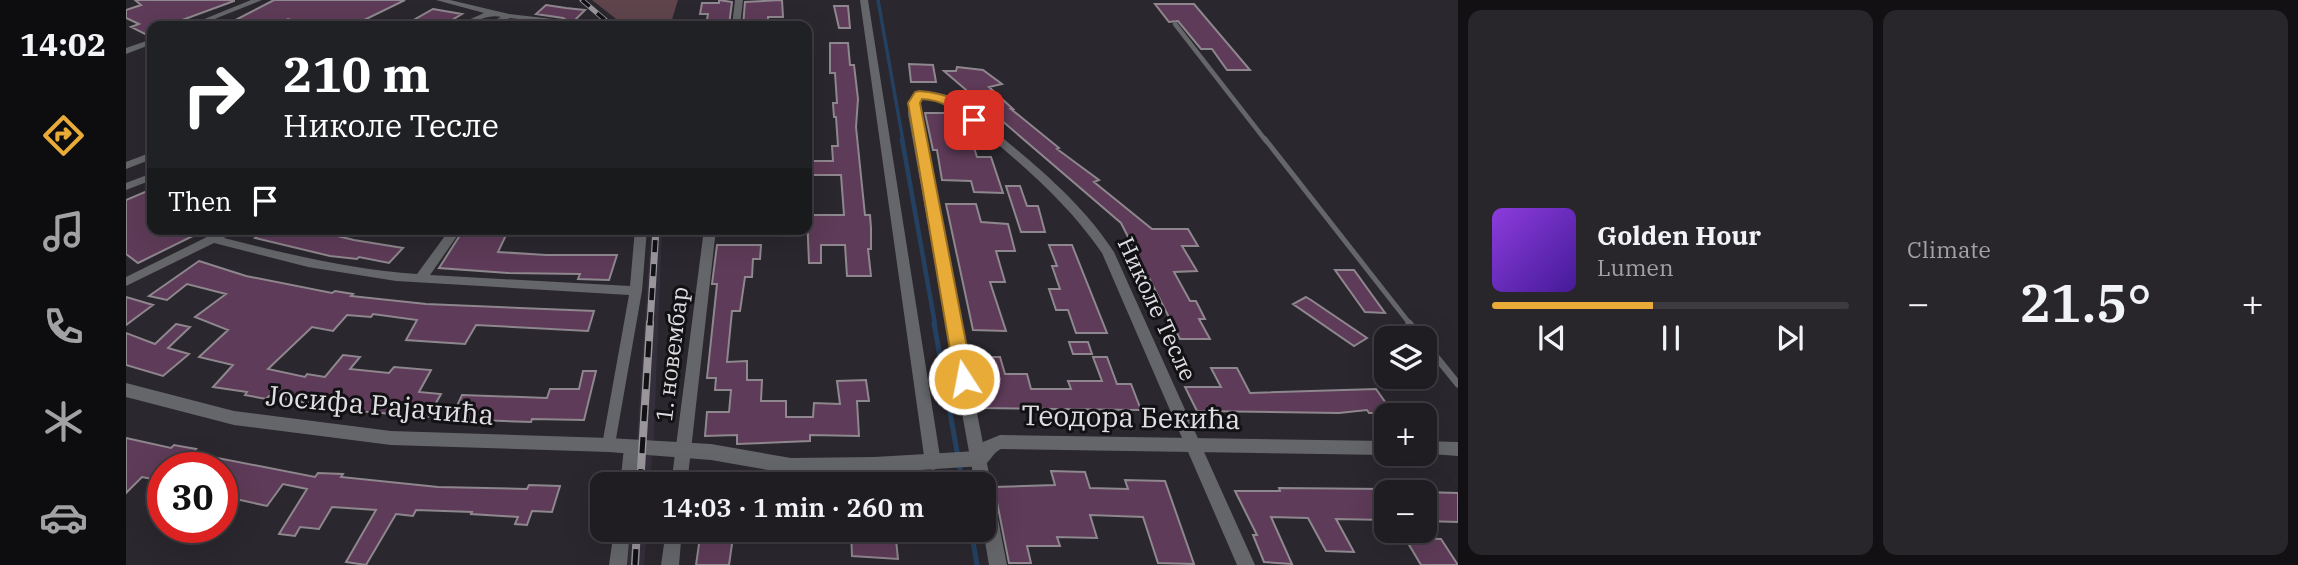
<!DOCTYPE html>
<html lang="en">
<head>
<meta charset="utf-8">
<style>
	body { margin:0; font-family:"IBM Plex Serif",serif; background:#28262a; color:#f1f3f6; height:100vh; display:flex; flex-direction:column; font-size:26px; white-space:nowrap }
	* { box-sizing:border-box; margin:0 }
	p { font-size:23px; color:#a2a2a5 }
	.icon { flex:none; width:38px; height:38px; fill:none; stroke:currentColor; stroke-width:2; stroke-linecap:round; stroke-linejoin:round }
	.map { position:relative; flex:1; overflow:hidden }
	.sheet { display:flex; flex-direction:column; gap:10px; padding:10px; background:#121013; width:840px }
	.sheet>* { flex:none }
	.hud { position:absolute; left:21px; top:21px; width:665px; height:214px; border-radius:14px; box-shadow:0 7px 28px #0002,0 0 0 2px #3d3b40; background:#202124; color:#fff; overflow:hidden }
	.fabs { position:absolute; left:1248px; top:326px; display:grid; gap:14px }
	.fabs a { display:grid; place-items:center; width:63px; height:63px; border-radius:14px; background:#201d22; box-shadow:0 7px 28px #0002,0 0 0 2px #3d3b40; font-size:35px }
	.speed { position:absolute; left:21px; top:452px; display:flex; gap:14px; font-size:35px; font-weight:700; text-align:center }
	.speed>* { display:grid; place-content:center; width:91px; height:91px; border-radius:50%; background:#201d22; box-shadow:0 7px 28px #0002,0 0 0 2px #3d3b40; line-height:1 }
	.speed .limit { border:10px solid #d22; background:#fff; color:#111 }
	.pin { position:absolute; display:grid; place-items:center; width:60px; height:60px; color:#fff; margin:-30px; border-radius:14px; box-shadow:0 4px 10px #0006 }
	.me { position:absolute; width:77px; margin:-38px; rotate:349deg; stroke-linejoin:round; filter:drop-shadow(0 0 5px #0008) }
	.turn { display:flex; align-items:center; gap:24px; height:147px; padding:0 21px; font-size:32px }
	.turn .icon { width:91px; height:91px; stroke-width:2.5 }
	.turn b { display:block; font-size:49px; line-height:60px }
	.then { display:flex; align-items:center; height:66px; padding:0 21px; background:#0003; gap:14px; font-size:26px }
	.big { font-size:52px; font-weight:600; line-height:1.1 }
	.sheet .card { flex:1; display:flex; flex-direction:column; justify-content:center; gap:10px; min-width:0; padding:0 24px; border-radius:14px; background:#28262a }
	.song { display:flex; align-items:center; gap:21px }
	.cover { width:84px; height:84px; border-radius:10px; background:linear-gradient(135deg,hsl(270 70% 55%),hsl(260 70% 35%)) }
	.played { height:7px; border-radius:4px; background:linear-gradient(90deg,#e8ab37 45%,#3d3b40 45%) }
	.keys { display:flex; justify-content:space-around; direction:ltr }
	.heat { display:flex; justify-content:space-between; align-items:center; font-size:38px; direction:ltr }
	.sheet .tiles { flex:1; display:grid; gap:10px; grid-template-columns:repeat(2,1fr) }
	.trip { position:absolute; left:464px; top:472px; width:406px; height:70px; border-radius:14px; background:#201d22; box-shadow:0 7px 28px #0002,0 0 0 2px #3d3b40; font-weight:600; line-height:70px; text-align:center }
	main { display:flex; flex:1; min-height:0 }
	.menu { display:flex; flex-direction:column; width:126px; justify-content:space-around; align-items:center; background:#0d0c0e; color:#a2a2a5 }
	.menu .icon { width:49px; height:49px }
	.menu .active { color:#e8ab37 }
	.menu b { font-size:32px; color:#f1f3f6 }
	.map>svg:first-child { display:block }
	.built { fill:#352f3b }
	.green { fill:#5f444c }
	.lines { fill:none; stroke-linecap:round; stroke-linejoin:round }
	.stream-far2 { stroke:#254161; stroke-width:3.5 }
	.stream-far1 { stroke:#254161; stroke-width:4.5 }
	.stream { stroke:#254161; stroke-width:5 }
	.building { fill:#5e3b58; stroke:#8e878d; stroke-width:2 }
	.service-far2 { stroke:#656669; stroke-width:4.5 }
	.service-far1 { stroke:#656669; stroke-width:5 }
	.service { stroke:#656669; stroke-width:7 }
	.minor { fill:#656669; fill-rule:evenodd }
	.tertiary { fill:#656669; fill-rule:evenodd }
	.rail-far2-casing { stroke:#98959b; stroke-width:5 }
	.rail-far1-casing { stroke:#98959b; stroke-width:7 }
	.rail-casing { stroke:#98959b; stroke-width:8 }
	.rail-far2 { stroke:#121114; stroke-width:3.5; stroke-dasharray:10; stroke-linecap:butt }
	.rail-far1 { stroke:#121114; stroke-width:4.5; stroke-dasharray:12; stroke-linecap:butt }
	.rail { stroke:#121114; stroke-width:5; stroke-dasharray:16; stroke-linecap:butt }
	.route { fill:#e8ab37; stroke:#976f24; stroke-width:2 }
	.labels { text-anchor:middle; stroke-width:6; stroke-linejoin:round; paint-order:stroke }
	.street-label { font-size:23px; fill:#e0dee3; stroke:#121114 }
	.near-street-label { font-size:28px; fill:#e0dee3; stroke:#121114 }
</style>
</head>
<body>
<main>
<nav class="menu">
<b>14:02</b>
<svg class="icon active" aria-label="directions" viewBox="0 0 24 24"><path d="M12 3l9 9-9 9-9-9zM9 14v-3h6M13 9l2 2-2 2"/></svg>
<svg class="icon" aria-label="music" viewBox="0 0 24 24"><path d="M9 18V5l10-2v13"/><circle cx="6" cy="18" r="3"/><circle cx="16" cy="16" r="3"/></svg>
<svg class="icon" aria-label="phone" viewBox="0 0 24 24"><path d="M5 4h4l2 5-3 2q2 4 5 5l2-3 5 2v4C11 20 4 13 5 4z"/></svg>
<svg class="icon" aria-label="climate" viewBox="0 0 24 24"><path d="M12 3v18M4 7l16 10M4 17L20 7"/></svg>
<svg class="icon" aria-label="car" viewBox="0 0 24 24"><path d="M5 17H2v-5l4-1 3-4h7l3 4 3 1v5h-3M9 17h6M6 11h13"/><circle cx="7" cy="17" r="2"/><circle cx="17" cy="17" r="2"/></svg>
</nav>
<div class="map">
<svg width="1332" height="565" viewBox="0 0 1332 565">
	<rect width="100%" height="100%" fill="#2a272e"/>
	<path class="built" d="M 525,229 L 536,229 L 528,432 L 524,485 L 508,485 Z
		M 504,530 L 521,530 L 518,565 L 502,565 Z"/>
	<path class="green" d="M 466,0 L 552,0 L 544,26 L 499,26 Z"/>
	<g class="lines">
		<path class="stream-far2" d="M 752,0 L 777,141"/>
		<path class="stream-far1" d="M 776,139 L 809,324"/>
		<path class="stream" d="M 808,323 L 835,474
			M 845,530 L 851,565"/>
	</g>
	<path class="building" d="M 9,0 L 108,0 L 108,1 L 40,26 L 26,26 L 26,32 L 19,34 L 5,27 L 13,24 L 0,18 L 0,10 L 15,5 Z
		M 148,0 L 279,0 L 226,26 L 185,26 L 162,19 L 149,26 L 129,24 L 98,26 Z
		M 593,0 L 606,2 L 603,25 L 580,25 L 582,14 L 574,14 L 576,3 L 593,3 Z
		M 656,0 L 657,17 L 642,17 L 642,26 L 617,26 L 619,2 Z
		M 1029,4 L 1068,4 L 1124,70 L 1101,70 L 1086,49 L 1075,49 L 1052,21 L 1043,22 Z
		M 420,5 L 440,8 L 459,10 L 443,26 L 437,26 L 442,21 L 437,18 L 410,14 Z
		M 708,6 L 722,6 L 724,28 L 713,28 Z
		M 307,9 L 336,14 L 316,26 L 277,26 Z
		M 704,43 L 722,43 L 724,65 L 728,65 L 732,99 L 730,127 L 739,215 L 744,215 L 745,228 L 745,249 L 742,249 L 745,276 L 721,276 L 719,245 L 695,245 L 695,263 L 683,263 L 681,215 L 718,215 L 715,175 L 681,175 L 681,161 L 707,161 L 706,146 L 712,146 L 710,117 L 708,117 L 707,103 L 711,103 L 709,73 L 704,73 Z
		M 783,64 L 807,65 L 810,82 L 785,82 Z
		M 831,67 L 857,70 L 876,84 L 863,87 L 887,109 L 885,109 L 933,148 L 931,149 L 973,180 L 968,182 L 1026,229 L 1062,229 L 1072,246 L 1056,246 L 1071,271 L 1048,272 L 1064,301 L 1070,301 L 1079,319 L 1073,319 L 1084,339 L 1054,339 L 995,223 L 818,71 L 830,71 Z
		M 799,113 L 824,113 L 830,135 L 844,135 L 851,157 L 865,157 L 877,193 L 848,192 L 845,181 L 816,180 L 811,150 L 807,150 Z
		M 880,186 L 894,186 L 901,206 L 912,206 L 919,232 L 895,232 Z
		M 26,189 L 26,229 L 81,229 L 12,263 L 0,254 L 0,200 Z
		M 820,204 L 850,204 L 855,222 L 882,224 L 889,251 L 870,251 L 879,282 L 864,282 L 880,331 L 847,330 Z
		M 140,229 L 182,229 L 228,240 L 277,248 L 263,263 L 233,257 L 231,259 L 204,256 L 129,238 Z
		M 338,229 L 382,231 L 372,252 L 420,255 L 491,255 L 483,280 L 452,279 L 454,274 L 382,273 L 313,268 Z
		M 591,245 L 635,245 L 634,259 L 627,259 L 626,277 L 619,277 L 614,311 L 606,311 L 601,362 L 621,361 L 621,380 L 636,380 L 635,401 L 660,401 L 660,417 L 687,417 L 688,403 L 714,404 L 711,381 L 740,380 L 743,401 L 731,401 L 733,436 L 684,435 L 684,441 L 611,444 L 611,435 L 579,436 L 581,412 L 603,412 L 605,390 L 589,390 L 590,378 L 581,378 L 591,284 L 586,284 Z
		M 923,245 L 946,245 L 981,333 L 950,333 L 942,310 L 930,310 L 923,289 L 934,289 L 926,266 L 931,266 Z
		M 73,261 L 120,276 L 206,293 L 209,291 L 227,294 L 225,296 L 300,304 L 468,311 L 462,331 L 350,325 L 339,344 L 280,340 L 291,320 L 247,314 L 245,317 L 221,315 L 207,331 L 186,327 L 142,369 L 179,377 L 181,374 L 199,377 L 217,355 L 234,357 L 224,369 L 263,373 L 268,367 L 305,370 L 293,392 L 315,394 L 302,417 L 219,410 L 143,396 L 140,399 L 119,395 L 121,392 L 87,387 L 107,365 L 73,357 L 102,330 L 69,317 L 100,294 L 61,284 L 41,300 L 23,296 Z
		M 1209,270 L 1228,270 L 1259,313 L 1239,312 Z
		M 0,297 L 27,305 L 0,325 Z
		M 1180,297 L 1185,300 L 1241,338 L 1228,346 L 1167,304 Z
		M 50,324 L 64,327 L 42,348 L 63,354 L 37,376 L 0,365 L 0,333 L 29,344 Z
		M 943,342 L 962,342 L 966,354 L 947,354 Z
		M 843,357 L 874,357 L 879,374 L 901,374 L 905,389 L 945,389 L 942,381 L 976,381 L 967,357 L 981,357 L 991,384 L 1005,384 L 1015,410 L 853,408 Z
		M 1085,368 L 1111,368 L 1124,393 L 1250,389 L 1267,413 L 1243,413 L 1241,410 L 1213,413 L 1071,411 L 1059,387 L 1095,387 Z
		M 457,371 L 470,371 L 458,420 L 406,419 L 405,422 L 325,419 L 336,395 L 421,398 L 424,389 L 453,389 Z
		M 0,438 L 45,448 L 48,445 L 70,449 L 66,453 L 189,477 L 192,473 L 217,474 L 215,477 L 312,487 L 401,489 L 403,485 L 434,486 L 426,512 L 406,511 L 401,525 L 389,524 L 392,517 L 345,514 L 346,512 L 290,510 L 287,516 L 270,514 L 240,565 L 220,562 L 250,510 L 206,507 L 193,529 L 174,527 L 169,536 L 153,534 L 181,489 L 157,484 L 141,506 L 96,496 L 96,467 L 37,467 L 26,479 L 16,477 L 0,493 Z
		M 925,471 L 959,472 L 964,488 L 1002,489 L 999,480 L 1039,481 L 1068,564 L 1032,563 L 1017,517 L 964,515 L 971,538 L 931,537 L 934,546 L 901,546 L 905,563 L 883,563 L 868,487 L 929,485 Z
		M 1153,488 L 1260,489 L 1260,520 L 1210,519 L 1228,552 L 1200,551 L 1182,518 L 1145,517 L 1166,564 L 1138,562 L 1127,535 L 1131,535 L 1109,491 L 1154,491 Z
		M 1298,492 L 1332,493 L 1332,522 L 1298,521 Z
		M 575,530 L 608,530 L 603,565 L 570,565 Z
		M 725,530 L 769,530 L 772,559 L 726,556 Z
		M 1279,538 L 1315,539 L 1332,565 L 1295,565 Z"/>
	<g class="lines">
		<path class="service-far2" d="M 1049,24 L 1140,141"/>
		<path class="service-far1" d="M 1139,139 L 1284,324"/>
		<path class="service" d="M 1283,323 L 1295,338
			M 1298,342 L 1332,384"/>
		<path class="minor" d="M 125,0 L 136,0 L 71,26 L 61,26 Z
			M 310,0 L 324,0 L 383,14 L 436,20 L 440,22 L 436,24 L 384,18 L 366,26 L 356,26 L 375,17 C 359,13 346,26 329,26 L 358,13 Z
			M 609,0 L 617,0 L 614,26 L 606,26 Z
			M 734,0 L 742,0 L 815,463 L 812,468 L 807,470 L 802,468 L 799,463 Z
			M 26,39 L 26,44 L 0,54 L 0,48 Z
			M 793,92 C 802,93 812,92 820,95 C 838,103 852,118 867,130 C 912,167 956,203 988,252 L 1129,565 L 1111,565 L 976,253 C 936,194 880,152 827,106 L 812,99 L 796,98 L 793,103 L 792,114 L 881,565 L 863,565 L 857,530 L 858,485 L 849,485 L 782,114 L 783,103 L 790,93 Z
			M 26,152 L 26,159 L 0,169 L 0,162 Z
			M 26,173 L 26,180 L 0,190 L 0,183 Z
			M 97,229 L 113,229 L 98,238 C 162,254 226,270 291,274 L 324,229 L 336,229 L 304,275 L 504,286 L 509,229 L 521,229 L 516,291 L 488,450 L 483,451 L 478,450 L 476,445 L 503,295 L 270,281 L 182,267 L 88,243 L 0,286 L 0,277 Z
			M 578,229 L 590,229 L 561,485 L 545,485 Z
			M 506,441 L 511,443 L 514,448 L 510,485 L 494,485 L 498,448 L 501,443 Z
			M 488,530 L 504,530 L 501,565 L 483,565 Z
			M 540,530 L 556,530 L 553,565 L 535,565 Z"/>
		<path class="tertiary" d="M 0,383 L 108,411 L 265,431 L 483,438 L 585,444 L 665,458 L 748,457 L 851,451 L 857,442 L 874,435 L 1260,441 L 1260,453 L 1266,453 L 1260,455 L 875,449 C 866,453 865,462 856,466 L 748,473 L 665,474 L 585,460 L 483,452 L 265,445 L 108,425 L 0,397 Z
			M 1298,441 L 1332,442 L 1332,456 L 1292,453 L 1298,453 Z"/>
		<g class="rail-far2-casing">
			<path id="rail-far2" d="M 456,0 L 486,26"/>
		</g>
		<g class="rail-far1-casing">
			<path id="rail-far1" d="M 524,324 L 530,229"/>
		</g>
		<g class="rail-casing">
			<path id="rail" d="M 514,485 L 524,323
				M 509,565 L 511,530"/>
		</g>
		<use href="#rail-far2" class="rail-far2"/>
		<use href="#rail-far1" class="rail-far1"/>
		<use href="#rail" class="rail"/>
	</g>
	<path class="route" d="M 793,91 C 819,93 837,100 854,120 L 853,123 L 844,123 C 828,109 817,100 796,99 L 794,103 L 847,379 L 844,384 L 838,386 L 832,384 L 829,379 L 782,103 L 789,92 Z"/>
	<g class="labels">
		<g class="street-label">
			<text transform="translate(1031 309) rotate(65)" y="8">Николе Тесле</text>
			<text transform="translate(546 354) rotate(-83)" y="8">1. новембар</text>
		</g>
		<g class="near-street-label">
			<text transform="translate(254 405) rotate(5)" y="10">Јосифа Рајачића</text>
			<text transform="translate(1005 417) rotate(1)" y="10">Теодора Бекића</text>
		</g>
	</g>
</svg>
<div class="fabs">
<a><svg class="icon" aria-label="layers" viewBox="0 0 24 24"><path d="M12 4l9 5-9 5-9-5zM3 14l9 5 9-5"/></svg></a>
<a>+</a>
<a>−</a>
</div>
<div class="speed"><div class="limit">30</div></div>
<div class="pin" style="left:848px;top:120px;background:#d93025"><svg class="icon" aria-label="arrive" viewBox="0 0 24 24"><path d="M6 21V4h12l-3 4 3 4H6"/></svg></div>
<svg class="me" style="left:838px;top:379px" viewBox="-20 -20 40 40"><circle r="17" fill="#e8ab37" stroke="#fff" stroke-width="3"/><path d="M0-11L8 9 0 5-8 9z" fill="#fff"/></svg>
<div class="trip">14:03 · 1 min · 260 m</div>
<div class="hud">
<div class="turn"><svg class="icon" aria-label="right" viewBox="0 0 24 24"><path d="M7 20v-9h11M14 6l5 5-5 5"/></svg><div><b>210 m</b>Николе Тесле</div></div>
<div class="then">Then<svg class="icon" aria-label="arrive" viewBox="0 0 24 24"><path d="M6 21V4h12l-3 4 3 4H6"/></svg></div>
</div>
</div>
<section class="sheet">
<div class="tiles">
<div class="card">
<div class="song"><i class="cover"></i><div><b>Golden Hour</b><p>Lumen</p></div></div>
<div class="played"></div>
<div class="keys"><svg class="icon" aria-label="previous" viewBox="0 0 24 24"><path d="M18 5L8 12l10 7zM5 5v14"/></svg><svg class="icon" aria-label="pause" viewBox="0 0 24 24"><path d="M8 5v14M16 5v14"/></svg><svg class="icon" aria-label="next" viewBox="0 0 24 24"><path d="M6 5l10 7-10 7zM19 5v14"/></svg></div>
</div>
<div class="card"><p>Climate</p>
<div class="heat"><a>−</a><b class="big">21.5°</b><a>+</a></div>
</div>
</div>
</section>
</main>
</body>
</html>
